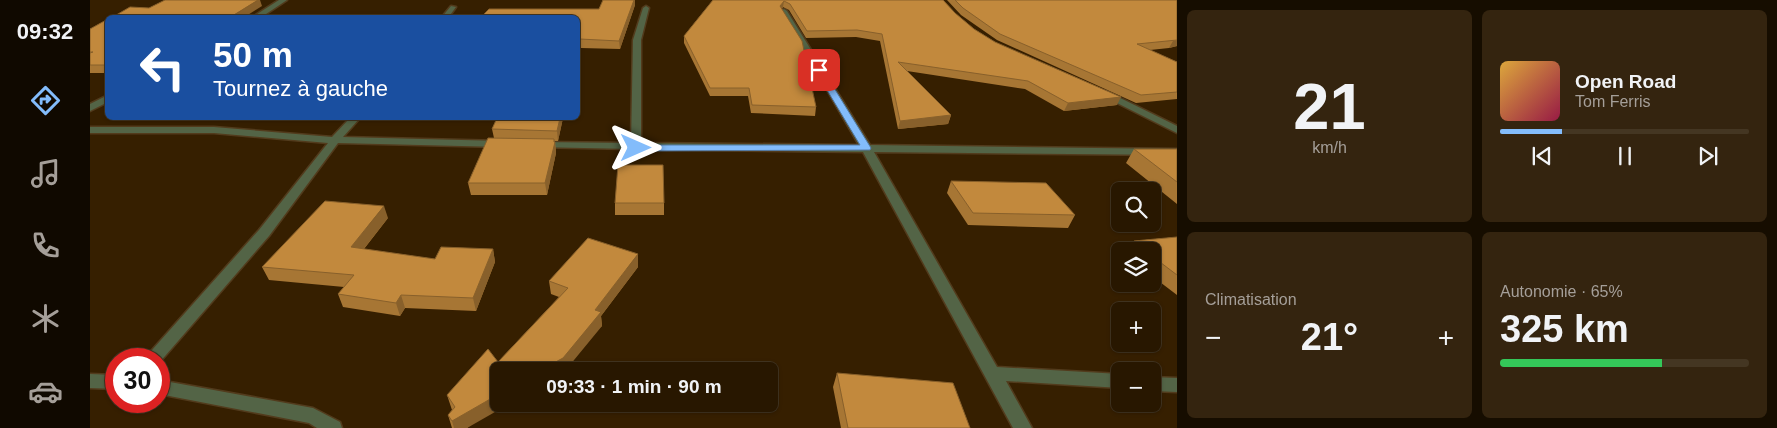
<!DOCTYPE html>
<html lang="fr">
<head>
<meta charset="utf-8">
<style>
	body { margin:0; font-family:Helvetica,sans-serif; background:#34240f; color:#f1f3f6; height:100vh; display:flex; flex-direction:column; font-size:19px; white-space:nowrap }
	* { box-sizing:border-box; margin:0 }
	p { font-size:16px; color:#a59f99 }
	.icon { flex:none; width:28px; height:28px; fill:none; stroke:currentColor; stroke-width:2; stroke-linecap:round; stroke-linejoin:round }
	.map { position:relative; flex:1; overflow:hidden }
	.side { display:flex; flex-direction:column; gap:10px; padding:10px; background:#160d00; width:600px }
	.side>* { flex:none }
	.hud { position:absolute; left:15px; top:15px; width:475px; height:105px; border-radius:8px; box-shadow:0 1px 4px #0004,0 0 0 1px #443622; background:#1a4fa0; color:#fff; overflow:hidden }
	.controls { position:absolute; left:1021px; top:182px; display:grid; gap:10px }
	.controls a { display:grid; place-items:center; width:50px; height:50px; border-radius:8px; background:#281700; box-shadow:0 1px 4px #0004,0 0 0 1px #443622; font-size:25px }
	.speed { position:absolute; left:15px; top:348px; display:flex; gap:10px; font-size:25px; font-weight:700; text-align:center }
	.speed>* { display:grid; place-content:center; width:65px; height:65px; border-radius:50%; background:#281700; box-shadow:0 1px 4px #0004,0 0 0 1px #443622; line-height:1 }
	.speed .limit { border:8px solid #d22; background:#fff; color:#111 }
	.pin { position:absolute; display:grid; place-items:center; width:42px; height:42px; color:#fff; margin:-21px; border-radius:10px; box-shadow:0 2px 8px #0006 }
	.me { position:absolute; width:55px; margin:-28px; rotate:90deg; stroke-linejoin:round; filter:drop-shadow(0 0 4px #0008) }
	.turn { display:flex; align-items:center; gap:18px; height:105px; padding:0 25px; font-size:22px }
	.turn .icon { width:65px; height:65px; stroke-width:2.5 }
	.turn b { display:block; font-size:35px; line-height:42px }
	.big { font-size:38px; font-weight:700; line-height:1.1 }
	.side .tile { flex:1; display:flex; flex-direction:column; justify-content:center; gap:8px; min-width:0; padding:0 18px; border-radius:8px; background:#34240f }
	.side .dial { align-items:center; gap:0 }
	.dial b { font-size:65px; line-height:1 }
	.song { display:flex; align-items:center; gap:15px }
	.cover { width:60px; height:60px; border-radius:8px; background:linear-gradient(135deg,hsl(40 70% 55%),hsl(340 70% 35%)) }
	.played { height:5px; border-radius:2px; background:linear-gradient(90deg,#83bcfb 25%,#443622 25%) }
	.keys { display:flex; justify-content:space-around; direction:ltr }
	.heat { display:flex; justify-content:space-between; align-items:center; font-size:28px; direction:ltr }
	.charge { height:8px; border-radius:4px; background:linear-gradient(90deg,#34c759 65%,#443622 0) }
	.side .tiles { flex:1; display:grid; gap:10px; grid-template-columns:repeat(2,1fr) }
	.trip { position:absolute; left:400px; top:362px; width:288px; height:50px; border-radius:8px; background:#281700; box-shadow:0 1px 4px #0004,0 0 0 1px #443622; font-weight:700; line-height:50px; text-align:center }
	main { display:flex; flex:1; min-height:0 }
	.menu { display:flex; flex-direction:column; width:90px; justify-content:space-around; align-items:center; background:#100900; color:#a59f99 }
	.menu .icon { width:35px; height:35px }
	.menu .active { color:#83bcfb }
	.menu b { font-size:22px; color:#f1f3f6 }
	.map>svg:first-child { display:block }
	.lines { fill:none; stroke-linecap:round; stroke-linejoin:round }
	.street-casing { stroke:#523b1c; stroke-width:3 }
	.street { fill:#536446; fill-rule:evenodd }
	.wall { fill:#a77634 }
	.shaded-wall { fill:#88602b }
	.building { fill:#c2893d; stroke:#88602b }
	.route { fill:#83bcfb; stroke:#557aa3 }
</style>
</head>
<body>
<main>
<nav class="menu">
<b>09:32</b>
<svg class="icon active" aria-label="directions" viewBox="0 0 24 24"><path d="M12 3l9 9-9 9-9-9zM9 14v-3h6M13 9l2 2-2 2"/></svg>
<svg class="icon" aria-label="music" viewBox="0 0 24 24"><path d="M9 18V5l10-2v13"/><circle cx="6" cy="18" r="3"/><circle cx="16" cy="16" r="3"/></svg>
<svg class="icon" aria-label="phone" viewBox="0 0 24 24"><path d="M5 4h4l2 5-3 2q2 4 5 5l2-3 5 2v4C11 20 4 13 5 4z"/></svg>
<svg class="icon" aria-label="climate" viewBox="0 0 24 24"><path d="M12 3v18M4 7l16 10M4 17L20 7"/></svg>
<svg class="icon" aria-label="car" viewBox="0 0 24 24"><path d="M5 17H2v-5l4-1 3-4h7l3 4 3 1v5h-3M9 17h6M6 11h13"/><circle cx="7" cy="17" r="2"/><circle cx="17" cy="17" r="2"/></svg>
</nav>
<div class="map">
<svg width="1087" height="428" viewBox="0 0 1087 428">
	<rect width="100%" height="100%" fill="#361f00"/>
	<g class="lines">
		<g class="street-casing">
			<path id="street" d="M 189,0 L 197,0 L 170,18 L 161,18 Z
				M 361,6 L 366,7 L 358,18 L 351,18 Z
				M 556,6 L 559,8 L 551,40 L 551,143 L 769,145 L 691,11 L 694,9 L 697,11 L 780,145 L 1087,149 L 1087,155 L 784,152 L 907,367 L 1030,374 L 1030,388 L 916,381 L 942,428 L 923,428 L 773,152 L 550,149 L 546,151 L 542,149 L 445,147 L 444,145 L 445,143 L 449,142 L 541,143 L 543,40 L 553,8 Z
				M 1016,91 L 1087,126 L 1087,133 L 1013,96 L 1013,92 Z
				M 18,95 L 18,102 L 0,111 L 0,104 Z
				M 260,118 L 270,118 L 253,137 L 412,141 L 417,144 L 412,147 L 248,143 L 179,236 L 69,363 L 69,359 L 54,359 L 169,230 L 238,143 L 124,133 L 0,133 L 0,127 L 124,127 L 242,137 Z
				M 0,374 L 26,375 L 26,389 L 0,388 Z
				M 1062,377 L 1087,378 L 1087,392 L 1062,391 Z
				M 69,380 L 223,408 L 250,422 L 252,428 L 227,428 L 219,423 L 69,394 Z"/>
		</g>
		<use href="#street" class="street"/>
	</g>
	<path class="wall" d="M 513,0 L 545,0 L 545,5 L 530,49 L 491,48 L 488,18 L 509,9 Z
		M 623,0 L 853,0 L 865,13 L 884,29 L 905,42 L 1027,105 L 974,111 L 935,89 L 817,71 L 861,115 L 858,124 L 808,129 L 790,41 L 766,37 L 716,38 L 699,10 L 693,7 L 692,9 L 726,107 L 725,116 L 661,113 L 658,96 L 620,96 L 594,43 L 594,36 Z
		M 857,0 L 1087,0 L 1087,46 L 1079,48 L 1060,50 L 1087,62 L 1087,99 L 1046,103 L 907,40 L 871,15 Z
		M 18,19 L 18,73 L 0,73 L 0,29 Z
		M 407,118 L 473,118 L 468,141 L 464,141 L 465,142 L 466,153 L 457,195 L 381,195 L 378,183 L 404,138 L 402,129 Z
		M 1044,149 L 1087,149 L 1087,204 L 1036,163 Z
		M 861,181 L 985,215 L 978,228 L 878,225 L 857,193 Z
		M 525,203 L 574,203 L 574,215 L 525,215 Z
		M 298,218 L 274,249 L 345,259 L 403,249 L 405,262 L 386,311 L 315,308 L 310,316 L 253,307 L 248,294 L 254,287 L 179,280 L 172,267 Z
		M 1087,237 L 1087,295 L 1062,276 L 1062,251 L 1038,251 L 1044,241 Z
		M 548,267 L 511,316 L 512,326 L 377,428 L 362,428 L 358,415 L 362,410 L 357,395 L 408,362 L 469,297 L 461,294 L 459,281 Z
		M 747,373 L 880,428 L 751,428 L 743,387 Z"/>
	<path class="shaded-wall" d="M 168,0 L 170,0 L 172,6 L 153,18 L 139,18 Z
		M 544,0 L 545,0 L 545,5 L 530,49 L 529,41 Z
		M 694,1 L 693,7 L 689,12 L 690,6 Z
		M 490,39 L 491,48 L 488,61 L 488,50 Z
		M 1087,40 L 1087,46 L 1079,48 L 1083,41 Z
		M 1031,97 L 1027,105 L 974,111 L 978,103 Z
		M 861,115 L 858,124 L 808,129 L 810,121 Z
		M 470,118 L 473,118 L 468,141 L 467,131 Z
		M 464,139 L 465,145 L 465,142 L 466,153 L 457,195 L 455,183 Z
		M 294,206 L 298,218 L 265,260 L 261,247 Z
		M 403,249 L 405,262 L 386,311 L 383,298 Z
		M 548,254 L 548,267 L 511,316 L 512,326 L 475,371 L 449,371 L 505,310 Z
		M 311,295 L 315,308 L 310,316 L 306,303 Z
		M 409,394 L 409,404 L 419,404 L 377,428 L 364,428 L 362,421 Z"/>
	<path class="building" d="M 75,0 L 168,0 L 139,18 L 21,18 L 40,7 L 59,8 Z
		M 513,0 L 544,0 L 529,41 L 490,39 L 488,50 L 488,18 L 390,18 L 399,9 L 509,9 Z
		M 623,0 L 853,0 L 865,13 L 884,29 L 905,42 L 1031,97 L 978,103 L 938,81 L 808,62 L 861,115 L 810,121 L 792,34 L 767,30 L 717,31 L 700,4 L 694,1 L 690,6 L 712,41 L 726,107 L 662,105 L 659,88 L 620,88 L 594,36 Z
		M 865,0 L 1087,0 L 1087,40 L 1047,44 L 1087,62 L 1087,92 L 1051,95 L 910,34 L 873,8 Z
		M 18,19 L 18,65 L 0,65 L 0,53 L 3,52 L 0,52 L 0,29 Z
		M 407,118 L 470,118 L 467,131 L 402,129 Z
		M 398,138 L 464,139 L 464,142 L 465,142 L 455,183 L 378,183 Z
		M 1044,149 L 1087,149 L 1087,182 Z
		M 528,165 L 573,165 L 574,203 L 525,203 Z
		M 861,181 L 956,183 L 985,215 L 883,213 Z
		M 235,201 L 294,206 L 261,247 L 345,259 L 351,247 L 403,249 L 383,298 L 311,295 L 306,303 L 248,294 L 264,275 L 172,267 Z
		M 1087,237 L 1087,275 L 1062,256 L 1062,251 L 1057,251 L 1044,241 Z
		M 498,238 L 548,254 L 505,310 L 511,312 L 473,358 L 449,371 L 409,371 L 409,394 L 362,421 L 358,415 L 365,407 L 357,395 L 398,349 L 408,362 L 478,288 L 459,281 Z
		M 747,373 L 863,383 L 880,428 L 758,428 Z"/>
	<path class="route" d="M 726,68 L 733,70 L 781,148 L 780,150 L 546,151 L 541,148 L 546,145 L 770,145 L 725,70 Z"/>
</svg>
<div class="controls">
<a><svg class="icon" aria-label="search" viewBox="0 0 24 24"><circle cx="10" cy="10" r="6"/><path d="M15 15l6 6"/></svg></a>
<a><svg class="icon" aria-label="layers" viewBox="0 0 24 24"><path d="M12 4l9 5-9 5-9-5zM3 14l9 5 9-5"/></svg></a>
<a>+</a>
<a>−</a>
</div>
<div class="speed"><div class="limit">30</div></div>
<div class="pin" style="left:729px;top:70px;background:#d93025"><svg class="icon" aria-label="arrive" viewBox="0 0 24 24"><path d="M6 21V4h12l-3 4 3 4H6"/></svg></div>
<svg class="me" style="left:546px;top:148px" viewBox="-20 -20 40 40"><path d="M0-17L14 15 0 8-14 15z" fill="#83bcfb" stroke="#fff" stroke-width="4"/></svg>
<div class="trip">09:33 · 1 min · 90 m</div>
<div class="hud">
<div class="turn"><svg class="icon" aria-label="left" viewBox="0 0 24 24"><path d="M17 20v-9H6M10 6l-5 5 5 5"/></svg><div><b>50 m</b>Tournez à gauche</div></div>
</div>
</div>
<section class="side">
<div class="tiles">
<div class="tile dial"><b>21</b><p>km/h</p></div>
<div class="tile">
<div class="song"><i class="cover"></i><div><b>Open Road</b><p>Tom Ferris</p></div></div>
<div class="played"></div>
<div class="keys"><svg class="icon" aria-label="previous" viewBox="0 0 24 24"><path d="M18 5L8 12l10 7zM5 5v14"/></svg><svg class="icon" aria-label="pause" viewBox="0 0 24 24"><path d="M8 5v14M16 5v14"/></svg><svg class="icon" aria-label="next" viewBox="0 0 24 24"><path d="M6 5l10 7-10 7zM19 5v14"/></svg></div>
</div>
<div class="tile"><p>Climatisation</p>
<div class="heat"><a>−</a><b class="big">21°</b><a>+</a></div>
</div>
<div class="tile"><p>Autonomie · 65%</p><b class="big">325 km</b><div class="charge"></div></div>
</div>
</section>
</main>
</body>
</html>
